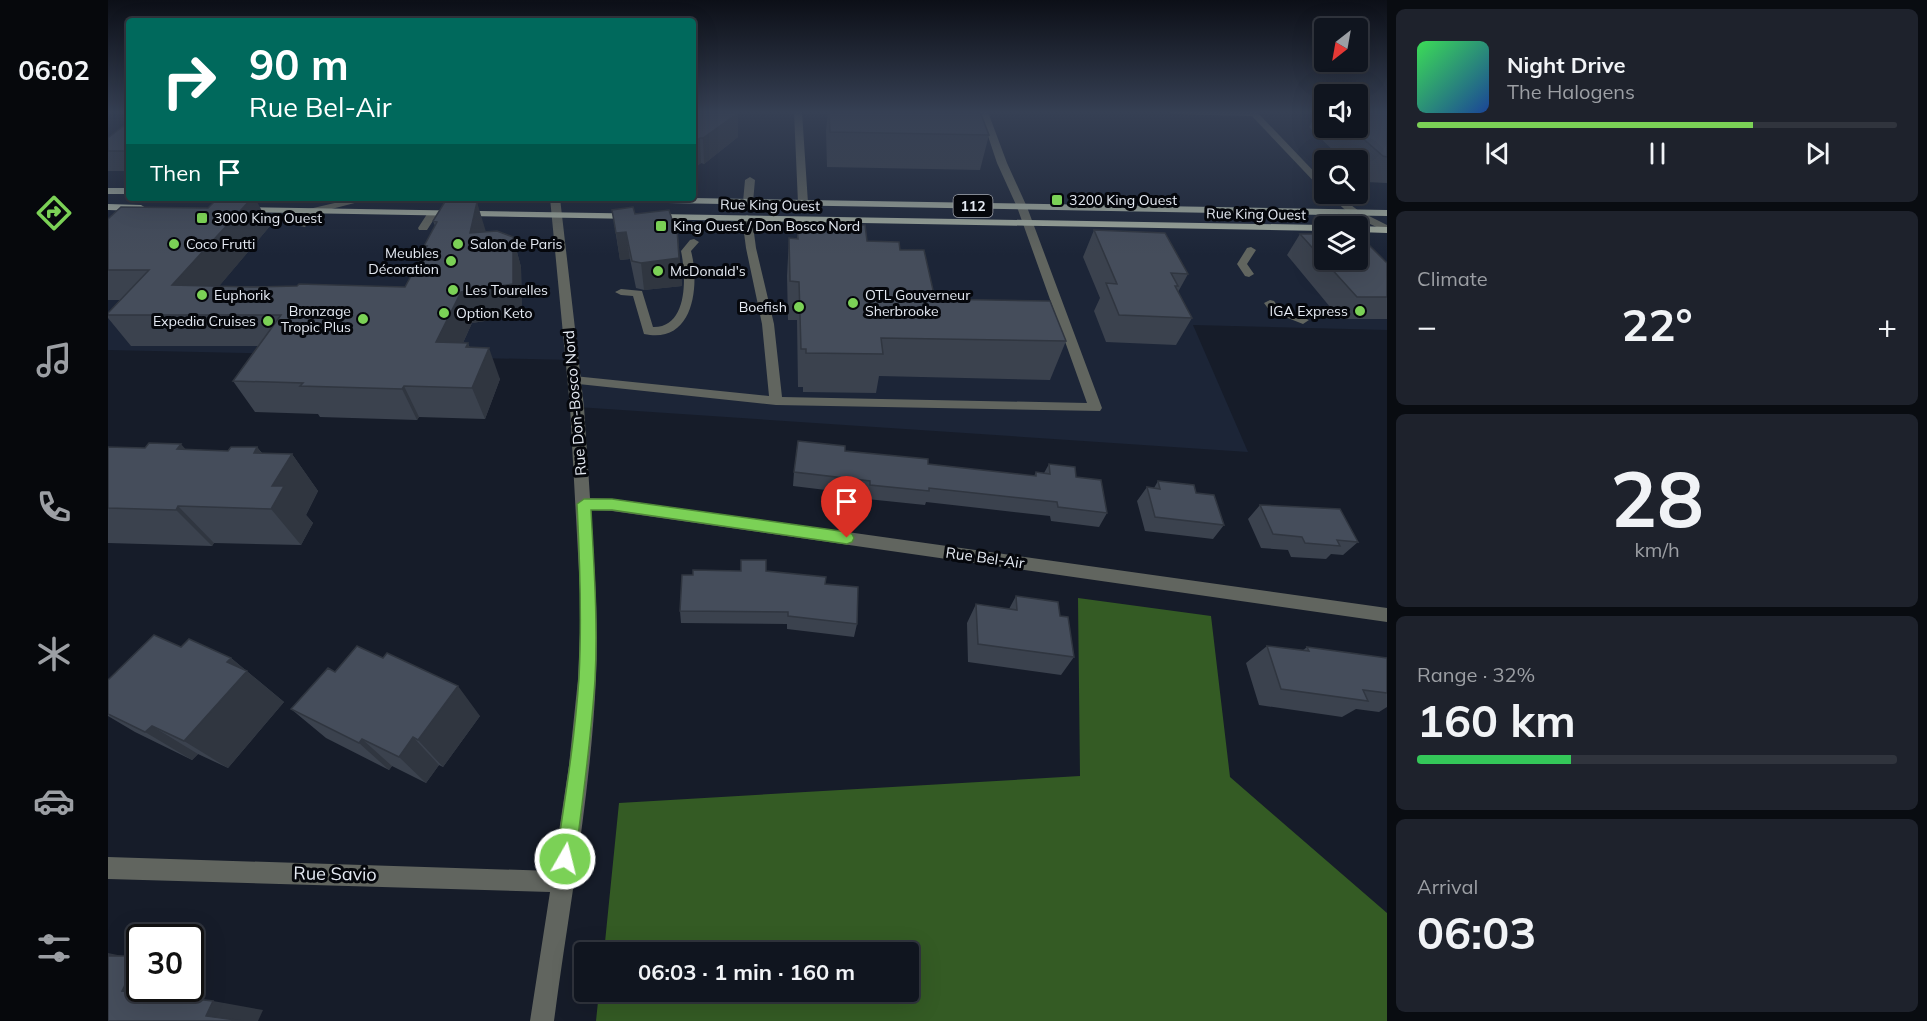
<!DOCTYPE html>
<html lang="en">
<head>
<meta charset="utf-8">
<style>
	body { margin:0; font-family:Mulish,sans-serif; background:#1e222c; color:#f1f3f6; height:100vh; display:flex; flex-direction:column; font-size:22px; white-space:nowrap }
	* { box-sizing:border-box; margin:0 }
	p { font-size:20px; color:#9c9fa4 }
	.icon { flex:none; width:33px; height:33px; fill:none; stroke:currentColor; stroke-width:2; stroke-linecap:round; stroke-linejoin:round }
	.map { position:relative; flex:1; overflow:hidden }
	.side { display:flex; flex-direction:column; gap:9px; padding:9px; background:#090c11; width:540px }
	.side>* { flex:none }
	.guide { position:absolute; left:18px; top:18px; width:570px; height:183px; border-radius:6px; box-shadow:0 6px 24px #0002,0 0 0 2px #30343d; background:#00695c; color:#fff; overflow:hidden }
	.needle { width:39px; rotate:211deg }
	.controls { position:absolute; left:1206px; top:18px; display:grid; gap:12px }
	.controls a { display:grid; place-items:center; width:54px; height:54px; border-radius:6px; background:#10151f; box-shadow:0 6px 24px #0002,0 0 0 2px #30343d; font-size:30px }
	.speed { position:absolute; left:18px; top:924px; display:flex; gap:12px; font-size:30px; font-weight:700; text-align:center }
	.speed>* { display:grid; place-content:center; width:78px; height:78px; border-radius:50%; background:#10151f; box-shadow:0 6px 24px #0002,0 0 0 2px #30343d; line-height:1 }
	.speed .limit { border:3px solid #111; border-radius:9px; background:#fff; color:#111 }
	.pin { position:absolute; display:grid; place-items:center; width:51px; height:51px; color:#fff; margin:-62px -26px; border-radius:50% 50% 50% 0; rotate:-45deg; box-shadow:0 0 6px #0007 }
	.pin .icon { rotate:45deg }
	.me { position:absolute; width:66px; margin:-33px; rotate:8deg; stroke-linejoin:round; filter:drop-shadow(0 0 4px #0008) }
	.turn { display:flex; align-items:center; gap:21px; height:126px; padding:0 24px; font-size:27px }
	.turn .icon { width:78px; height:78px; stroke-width:2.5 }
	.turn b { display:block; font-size:42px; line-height:51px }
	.then { display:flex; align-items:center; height:57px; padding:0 24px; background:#0003; gap:12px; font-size:22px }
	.big { font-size:45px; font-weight:700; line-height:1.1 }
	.side .card { flex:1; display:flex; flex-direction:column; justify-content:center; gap:9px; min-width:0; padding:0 21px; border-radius:9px; background:#1e222c }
	.side .dial { align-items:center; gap:0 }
	.dial b { font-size:78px; line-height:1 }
	.song { display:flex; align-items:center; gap:18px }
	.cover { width:72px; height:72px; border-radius:9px; background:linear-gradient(135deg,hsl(130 70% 55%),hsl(220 70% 35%)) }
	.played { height:6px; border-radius:3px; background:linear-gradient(90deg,#7bd156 70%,#30343d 70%) }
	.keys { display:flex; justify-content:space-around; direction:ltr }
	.heat { display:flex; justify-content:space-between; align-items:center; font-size:33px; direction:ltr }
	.charge { height:9px; border-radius:4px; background:linear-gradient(90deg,#34c759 32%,#30343d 0) }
	.trip { position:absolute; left:466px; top:942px; width:345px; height:60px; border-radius:6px; background:#10151f; box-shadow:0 6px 24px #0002,0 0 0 2px #30343d; font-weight:700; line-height:60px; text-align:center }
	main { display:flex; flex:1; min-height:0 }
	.dock { display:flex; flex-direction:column; width:108px; justify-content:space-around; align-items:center; background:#06080c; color:#9c9fa4 }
	.dock .icon { width:42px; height:42px }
	.dock .current { color:#7bd156 }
	.dock b { font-size:27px; color:#f1f3f6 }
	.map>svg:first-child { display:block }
	.built { fill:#1c2537; fill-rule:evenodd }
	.forest { fill:#345b24 }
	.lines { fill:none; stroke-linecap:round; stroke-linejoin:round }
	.service { fill:#61655f; fill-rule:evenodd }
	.minor { fill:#61655f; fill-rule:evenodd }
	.primary { fill:#a6b0a2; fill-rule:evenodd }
	.wall { fill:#3b424e }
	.shaded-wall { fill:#303640 }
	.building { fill:#454d5b; stroke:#303640; stroke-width:1.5 }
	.route { fill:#7bd156; stroke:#508838; stroke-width:1.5 }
	.poi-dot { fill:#7bd156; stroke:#05070c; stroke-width:2 }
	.labels { text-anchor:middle; stroke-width:6; stroke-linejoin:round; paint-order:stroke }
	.far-poi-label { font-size:14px; fill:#e5eaf3; stroke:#05070c; text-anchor:start }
	.far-street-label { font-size:14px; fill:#e5eaf3; stroke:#05070c }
	.shield { fill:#05070c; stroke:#a2a6ae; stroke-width:1.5 }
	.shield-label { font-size:14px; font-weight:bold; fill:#e5eaf3 }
	.street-label { font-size:15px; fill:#e5eaf3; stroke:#05070c }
	.near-street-label { font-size:18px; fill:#e5eaf3; stroke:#05070c }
</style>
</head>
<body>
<main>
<nav class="dock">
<b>06:02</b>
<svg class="icon current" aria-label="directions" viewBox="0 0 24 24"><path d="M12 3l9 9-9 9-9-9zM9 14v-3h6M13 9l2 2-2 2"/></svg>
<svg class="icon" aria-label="music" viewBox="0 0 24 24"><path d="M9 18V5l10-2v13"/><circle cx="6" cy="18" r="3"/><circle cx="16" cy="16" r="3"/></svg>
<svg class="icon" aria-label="phone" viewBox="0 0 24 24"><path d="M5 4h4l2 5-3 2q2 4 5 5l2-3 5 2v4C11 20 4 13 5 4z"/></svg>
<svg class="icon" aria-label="climate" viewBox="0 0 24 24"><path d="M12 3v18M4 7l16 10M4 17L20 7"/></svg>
<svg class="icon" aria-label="car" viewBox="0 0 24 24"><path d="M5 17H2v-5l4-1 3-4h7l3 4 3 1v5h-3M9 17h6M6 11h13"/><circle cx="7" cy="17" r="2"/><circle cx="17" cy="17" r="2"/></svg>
<svg class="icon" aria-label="filters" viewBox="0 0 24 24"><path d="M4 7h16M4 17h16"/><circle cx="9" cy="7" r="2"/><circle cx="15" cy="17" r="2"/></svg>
</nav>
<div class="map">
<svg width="1279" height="1021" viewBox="0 0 1279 1021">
	<rect width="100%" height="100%" fill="#161c29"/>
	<path class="built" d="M 0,112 L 21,112 L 21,198 L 585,198 L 585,112 L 1216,112 L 1216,128 L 1250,128 L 1279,112 L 1279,330 L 1085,325 L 1140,452 L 469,407 L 464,360 L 0,350 ZM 1216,160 L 1250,160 L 1250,194 L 1216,194 ZM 1216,226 L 1250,226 L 1250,260 L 1216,260 Z"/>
	<path class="forest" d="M 970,598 L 1103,616 L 1122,777 L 1279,913 L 1279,1021 L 488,1021 L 491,992 L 801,992 L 801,952 L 496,952 L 511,803 L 972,776 Z"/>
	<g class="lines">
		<path class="service" d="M 686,112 L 694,112 L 700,203 L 695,206 L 690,203 Z
			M 872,112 L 880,112 L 899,163 L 919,207 L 994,408 L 992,411 L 668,405 L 461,383 L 460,380 L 466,376 L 661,396 L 654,324 L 638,248 L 634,218 L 639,215 L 644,218 L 648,248 L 666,324 L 674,397 L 979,403 L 909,207 L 889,163 Z
			M 1060,112 L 1148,112 L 1149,114 L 1145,116 L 1064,114 Z
			M 642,177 L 647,180 L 645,202 L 640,205 L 635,202 L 637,180 Z
			M 248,198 L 266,198 L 208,213 L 197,227 L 188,225 L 201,209 Z
			M 321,211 L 330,213 L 319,230 L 311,230 L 310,228 Z
			M 586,239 L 591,242 L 583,251 C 592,285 586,345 536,334 L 525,296 L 513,295 L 507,292 L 513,289 L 534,291 L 545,327 C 581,328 578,274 573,251 L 582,240 Z
			M 1143,247 L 1148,250 L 1139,264 L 1146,274 L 1141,277 L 1137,276 L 1129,264 L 1139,248 Z
			M 1162,300 L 1166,301 L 1170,307 L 1201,320 L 1195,324 L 1162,311 L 1156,303 Z"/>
		<path class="minor" d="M 1140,112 L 1149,112 L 1216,182 L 1216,190 L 1213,189 Z
			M 1219,194 L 1228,194 L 1251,211 L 1279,225 L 1279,232 L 1243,215 Z
			M 442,198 L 452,198 L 476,407 L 482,498 L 504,499 L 1279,608 L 1279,622 L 504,511 L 483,510 C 486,566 491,622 488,678 C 483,793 461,907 446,1021 L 422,1021 L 442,892 L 0,879 L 0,857 L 445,871 L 461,765 L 470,679 L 473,609 L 462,407 Z"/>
		<path class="primary" d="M 0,188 L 21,188 L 21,194 L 0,194 Z
			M 446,198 L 585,198 L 1279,210 L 1279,216 L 451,201 Z
			M 0,204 L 33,205 L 38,208 L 33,211 L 0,210 Z
			M 135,207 L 1216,225 L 1220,226 L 1216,226 L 1216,231 L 131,212 L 131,208 Z
			M 1248,226 L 1250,226 L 1279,227 L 1279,233 L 1250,232 Z"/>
	</g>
	<path class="wall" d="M 585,112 L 630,113 L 630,137 L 596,164 L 593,163 L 585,169 Z
		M 720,112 L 872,112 L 881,135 L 872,170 L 719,167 L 718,131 Z
		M 1210,112 L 1216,112 L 1216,128 L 1250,128 L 1279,112 L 1279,183 L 1258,182 L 1250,174 L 1250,160 L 1235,160 L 1201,127 Z
		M 21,123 L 21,171 L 0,171 L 0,138 Z
		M 504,210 L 527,214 L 572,261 L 574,286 L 536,290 L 528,288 L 522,259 L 512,260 Z
		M 0,219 L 162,226 L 111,286 L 297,287 L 317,249 L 316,246 L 327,226 L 325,221 L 405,237 L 413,267 L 414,315 L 364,323 L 355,343 L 360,343 L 362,348 L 392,379 L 377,419 L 311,417 L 309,420 L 212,417 L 210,414 L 147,412 L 125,381 L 150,346 L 23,346 L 0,318 L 0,313 L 12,300 L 0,300 Z
		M 689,223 L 792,250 L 827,299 L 958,341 L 942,380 L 771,376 L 768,393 L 695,392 L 695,387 L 690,387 L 689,320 L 680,320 L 679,276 L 681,238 L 689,239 Z
		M 986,230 L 1080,274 L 1070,292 L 1084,318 L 1068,345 L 998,342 L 986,311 L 992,298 L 975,257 Z
		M 1192,234 L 1279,263 L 1279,319 L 1232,319 L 1179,255 Z
		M 0,447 L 120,451 L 149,447 L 154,453 L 184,454 L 210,491 L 198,515 L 205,523 L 193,545 L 106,543 L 104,546 L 0,543 Z
		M 737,451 L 820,464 L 926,476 L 928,472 L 936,473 L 941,464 L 968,477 L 999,513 L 991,527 L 943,521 L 942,516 L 818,502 L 817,505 L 759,499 L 759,495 L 685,486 L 686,472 Z
		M 1050,481 L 1088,493 L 1116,525 L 1105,539 L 1037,531 L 1029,501 L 1039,487 L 1046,488 Z
		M 1152,505 L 1250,542 L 1235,555 L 1223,554 L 1218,559 L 1183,557 L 1180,550 L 1153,548 L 1140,519 Z
		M 658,571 L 717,584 L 749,624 L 746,637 L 679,629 L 679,624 L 573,623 L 572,611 Z
		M 908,596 L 952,616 L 966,657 L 953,675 L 860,662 L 859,623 L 868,604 L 901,609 Z
		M 1159,646 L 1194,651 L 1199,647 L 1279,658 L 1279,707 L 1271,712 L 1248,709 L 1234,717 L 1151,705 L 1138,663 Z
		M 73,647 L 123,658 L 176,702 L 120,768 L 90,754 L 84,760 L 27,732 L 0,716 L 0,680 Z
		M 227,672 L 372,716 L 335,767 L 331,765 L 318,783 L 284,766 L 281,770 L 218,738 L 183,709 Z"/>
	<path class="shaded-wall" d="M 630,113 L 630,137 L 596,164 L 595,138 Z
		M 592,138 L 593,163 L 585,169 L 585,143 Z
		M 144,198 L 147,198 L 162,226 L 86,316 L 64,285 Z
		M 369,202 L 378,232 L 362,233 Z
		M 518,232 L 522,259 L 512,260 L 508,233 Z
		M 570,234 L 574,286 L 536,290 L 533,263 Z
		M 405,237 L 413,267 L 414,315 L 364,323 L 341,373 L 328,342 L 353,292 Z
		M 360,343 L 371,373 L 381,348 L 392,379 L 377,419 L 364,388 L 358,347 Z
		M 296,386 L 311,417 L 309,420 L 294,389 Z
		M 73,444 L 106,482 L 69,449 Z
		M 149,447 L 171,475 L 184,454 L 210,491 L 198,515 L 205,523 L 193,545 L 163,509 L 164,486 L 146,453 Z
		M 70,506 L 106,543 L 104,546 L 68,510 Z
		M 123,658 L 176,702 L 120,768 L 76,741 L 119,662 Z
		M 350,686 L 372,716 L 335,767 L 310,740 Z
		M 44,726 L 90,754 L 84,760 L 37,732 Z
		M 305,737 L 331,765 L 318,783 L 291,757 Z
		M 254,739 L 284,766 L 281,770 L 251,743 Z
		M 0,953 L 29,959 L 31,956 L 32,956 L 32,988 L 78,988 L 73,1000 L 14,991 L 0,962 Z
		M 82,968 L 86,968 L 82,978 Z
		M 105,1001 L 155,1010 L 150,1021 L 131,1021 L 98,1016 Z"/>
	<path class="building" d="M 585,112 L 628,112 L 630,113 L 595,138 L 592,138 L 585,143 Z
		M 721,112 L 872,112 L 881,135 L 722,132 Z
		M 1250,112 L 1279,112 L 1279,157 L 1275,156 L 1243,128 L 1250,128 Z
		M 21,123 L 21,151 L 0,151 L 0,138 L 14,127 Z
		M 110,198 L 144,198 L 64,285 L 143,287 L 189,286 L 191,284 L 297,287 L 319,246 L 316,246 L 329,222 L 325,221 L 338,200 L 369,202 L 362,233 L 389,231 L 405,237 L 405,284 L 353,292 L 328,342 L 360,343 L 358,347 L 381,348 L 364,388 L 296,386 L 294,389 L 192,386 L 195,383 L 125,381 L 173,315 L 0,315 L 0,313 L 41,270 L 0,270 L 0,219 L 13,207 L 100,208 Z
		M 525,207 L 527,214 L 561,210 L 567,229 L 569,229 L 571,258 L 533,263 L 524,261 L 518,232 L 508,233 L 504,210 Z
		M 689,223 L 757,225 L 759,241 L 791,242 L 792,250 L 816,250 L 827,299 L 942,301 L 958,341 L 773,338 L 775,354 L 698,353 L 698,349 L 693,349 L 691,282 L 682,281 L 681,238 L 690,239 Z
		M 986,230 L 1057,233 L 1080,274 L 1063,273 L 1070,286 L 1067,286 L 1084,318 L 1011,315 L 998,283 L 1009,284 Z
		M 1192,234 L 1216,234 L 1216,260 L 1250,260 L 1250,235 L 1251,235 L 1279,263 L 1279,297 L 1249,297 Z
		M 690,441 L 737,446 L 737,451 L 820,459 L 820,464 L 928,476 L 928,472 L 942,474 L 941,464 L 967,467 L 968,477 L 993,480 L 999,513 L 950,507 L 949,502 L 821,488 L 821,491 L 762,485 L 762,481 L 686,472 Z
		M 41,443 L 73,444 L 69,449 L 120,451 L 123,447 L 149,447 L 146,453 L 184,454 L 164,486 L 176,486 L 163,509 L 70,506 L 68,510 L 0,508 L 0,447 L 37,448 Z
		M 1050,481 L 1086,485 L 1088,493 L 1106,495 L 1116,525 L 1047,517 L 1039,487 L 1052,489 Z
		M 1152,505 L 1232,509 L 1250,542 L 1229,540 L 1232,546 L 1197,543 L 1194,537 L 1165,534 Z
		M 633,560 L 658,560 L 658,571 L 718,577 L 717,584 L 750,587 L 749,624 L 680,616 L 680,612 L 572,611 L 574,575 L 585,575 L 585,570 L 633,571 Z
		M 908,596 L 950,602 L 952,616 L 960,617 L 966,657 L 870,644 L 868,604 L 909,610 Z
		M 46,635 L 73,647 L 81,639 L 123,658 L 119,662 L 139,671 L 76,741 L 44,726 L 37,732 L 0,714 L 0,680 Z
		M 249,646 L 275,658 L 279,653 L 350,686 L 310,740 L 305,737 L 291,757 L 254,739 L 251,743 L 183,709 L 220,668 L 227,672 Z
		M 1159,646 L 1201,651 L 1199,647 L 1279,658 L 1279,693 L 1255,690 L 1260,701 L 1173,689 Z
		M 0,956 L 31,956 L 14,991 L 105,1001 L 98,1016 L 135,1021 L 0,1021 Z"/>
	<linearGradient id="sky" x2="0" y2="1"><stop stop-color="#0c0f17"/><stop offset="0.44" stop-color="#364054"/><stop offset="1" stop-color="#364054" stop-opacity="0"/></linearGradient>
	<rect width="1279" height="255" fill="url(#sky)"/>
	<path class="route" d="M 476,499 L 504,499 L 739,532 L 744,534 L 746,538 L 744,542 L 739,544 L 504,510 L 483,510 C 486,567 490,623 487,680 C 483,740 475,799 467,859 L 464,866 L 457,868 L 451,866 L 448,859 C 457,799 467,738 471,678 C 474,620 472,562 469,504 Z"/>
	<g class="poi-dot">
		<rect x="943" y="194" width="12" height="12" rx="3"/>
		<rect x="88" y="212" width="12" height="12" rx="3"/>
		<rect x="547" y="220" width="12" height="12" rx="3"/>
		<circle cx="66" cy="244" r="6"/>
		<circle cx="350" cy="244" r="6"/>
		<circle cx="343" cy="261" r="6"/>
		<circle cx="550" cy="271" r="6"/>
		<circle cx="345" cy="290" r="6"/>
		<circle cx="94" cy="295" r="6"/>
		<circle cx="745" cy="303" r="6"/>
		<circle cx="691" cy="307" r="6"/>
		<circle cx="1252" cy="311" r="6"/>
		<circle cx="336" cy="313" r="6"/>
		<circle cx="255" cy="319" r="6"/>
		<circle cx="160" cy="321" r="6"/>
	</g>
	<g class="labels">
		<g class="far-poi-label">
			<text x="961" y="205">3200 King Ouest</text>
			<text x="106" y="223">3000 King Ouest</text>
			<text x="565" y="231">King Ouest / Don Bosco Nord</text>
			<text x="78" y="249">Coco Frutti</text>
			<text x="362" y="249">Salon de Paris</text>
			<text x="331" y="258" text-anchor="end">Meubles<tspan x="331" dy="16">Décoration</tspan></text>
			<text x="562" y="276">McDonald's</text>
			<text x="357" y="295">Les Tourelles</text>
			<text x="106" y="300">Euphorik</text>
			<text x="757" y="300">OTL Gouverneur<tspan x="757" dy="16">Sherbrooke</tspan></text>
			<text x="679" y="312" text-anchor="end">Boefish</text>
			<text x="243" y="316" text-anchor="end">Bronzage<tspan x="243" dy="16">Tropic Plus</tspan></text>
			<text x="1240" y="316" text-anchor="end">IGA Express</text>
			<text x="348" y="318">Option Keto</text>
			<text x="148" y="326" text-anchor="end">Expedia Cruises</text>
		</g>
		<g class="far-street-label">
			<text transform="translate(662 205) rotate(1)" y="5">Rue King Ouest</text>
			<text transform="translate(1148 214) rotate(1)" y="5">Rue King Ouest</text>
		</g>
		<rect class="shield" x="845.5" y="195" width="39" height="22" rx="4.5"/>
		<g class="shield-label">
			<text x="865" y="211">112</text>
		</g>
		<g class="street-label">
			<text transform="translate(467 403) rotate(-95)" y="5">Rue Don-Bosco Nord</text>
			<text transform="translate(877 558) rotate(8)" y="5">Rue Bel-Air</text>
		</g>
		<g class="near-street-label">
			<text transform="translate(227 874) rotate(1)" y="6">Rue Savio</text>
		</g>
	</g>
</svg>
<div class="controls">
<a><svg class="needle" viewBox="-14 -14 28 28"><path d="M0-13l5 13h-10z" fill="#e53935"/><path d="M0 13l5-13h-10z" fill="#9c9fa4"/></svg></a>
<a><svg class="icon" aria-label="sound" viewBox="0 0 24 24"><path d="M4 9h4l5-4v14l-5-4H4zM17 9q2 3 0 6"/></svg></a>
<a><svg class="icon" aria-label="search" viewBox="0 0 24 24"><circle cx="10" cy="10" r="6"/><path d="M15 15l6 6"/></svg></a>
<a><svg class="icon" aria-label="layers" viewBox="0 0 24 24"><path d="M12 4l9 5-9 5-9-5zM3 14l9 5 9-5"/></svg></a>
</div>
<div class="speed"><div class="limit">30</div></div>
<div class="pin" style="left:739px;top:538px;background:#d93025"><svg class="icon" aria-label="arrive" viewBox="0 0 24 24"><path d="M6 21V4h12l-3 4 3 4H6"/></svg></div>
<svg class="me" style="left:457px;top:859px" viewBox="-20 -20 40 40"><circle r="17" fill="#7bd156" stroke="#fff" stroke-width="3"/><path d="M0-11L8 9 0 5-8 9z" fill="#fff"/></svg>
<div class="trip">06:03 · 1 min · 160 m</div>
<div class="guide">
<div class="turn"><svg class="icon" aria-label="right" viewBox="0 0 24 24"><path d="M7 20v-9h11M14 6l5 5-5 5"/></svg><div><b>90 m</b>Rue Bel-Air</div></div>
<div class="then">Then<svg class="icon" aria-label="arrive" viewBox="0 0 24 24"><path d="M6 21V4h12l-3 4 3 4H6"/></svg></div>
</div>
</div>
<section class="side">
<div class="card">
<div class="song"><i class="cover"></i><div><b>Night Drive</b><p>The Halogens</p></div></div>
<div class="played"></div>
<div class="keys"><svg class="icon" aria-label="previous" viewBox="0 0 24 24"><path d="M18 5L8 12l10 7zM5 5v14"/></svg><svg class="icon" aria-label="pause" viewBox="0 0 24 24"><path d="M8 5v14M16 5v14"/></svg><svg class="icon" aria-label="next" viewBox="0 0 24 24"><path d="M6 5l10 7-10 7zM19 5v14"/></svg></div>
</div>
<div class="card"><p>Climate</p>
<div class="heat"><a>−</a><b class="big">22°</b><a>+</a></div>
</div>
<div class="card dial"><b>28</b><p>km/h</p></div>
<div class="card"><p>Range · 32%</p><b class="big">160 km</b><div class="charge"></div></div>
<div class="card"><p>Arrival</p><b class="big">06:03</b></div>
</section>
</main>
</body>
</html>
